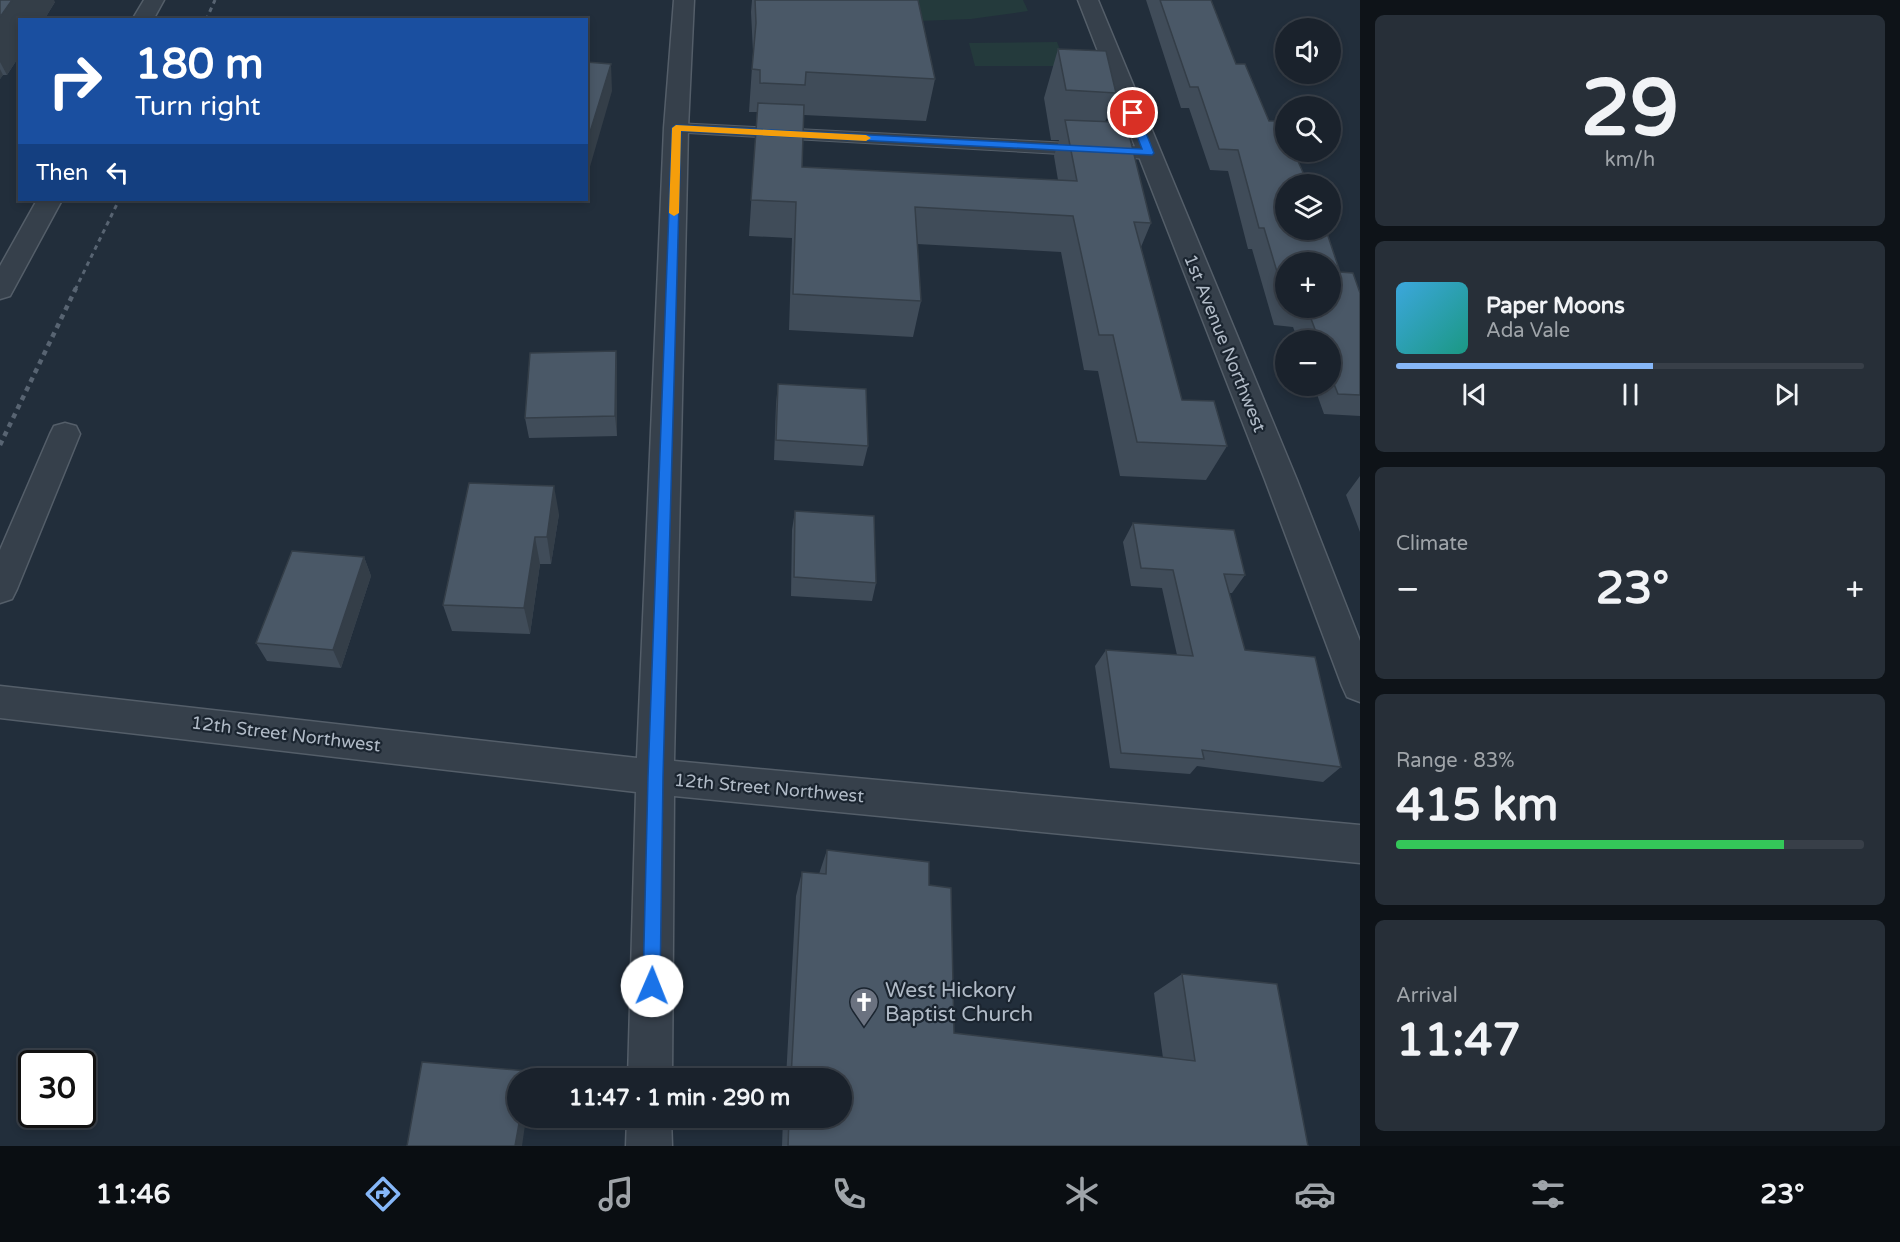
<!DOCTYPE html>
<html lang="en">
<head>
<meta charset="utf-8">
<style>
	body { margin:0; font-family:"Varela Round",sans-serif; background:#272f38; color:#f1f3f6; height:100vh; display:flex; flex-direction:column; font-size:22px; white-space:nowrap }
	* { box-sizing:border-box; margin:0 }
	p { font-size:20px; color:#9fa4a9 }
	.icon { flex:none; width:33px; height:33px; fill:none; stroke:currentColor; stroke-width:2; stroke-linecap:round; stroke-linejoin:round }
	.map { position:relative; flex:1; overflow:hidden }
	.drawer { display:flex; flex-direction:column; gap:15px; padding:15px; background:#0e1318; width:540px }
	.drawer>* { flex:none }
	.guide { position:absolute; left:18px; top:18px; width:570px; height:183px; border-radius:0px; box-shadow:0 3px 9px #0003,0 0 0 2px #383f48; background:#1a4fa0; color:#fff; overflow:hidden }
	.tools { position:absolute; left:1275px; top:18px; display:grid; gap:12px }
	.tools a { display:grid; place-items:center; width:66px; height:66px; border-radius:50%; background:#1a222c; box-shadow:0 3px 9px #0003,0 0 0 2px #383f48; font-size:30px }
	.speed { position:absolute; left:18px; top:1050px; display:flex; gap:12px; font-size:30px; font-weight:700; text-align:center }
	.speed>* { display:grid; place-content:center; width:78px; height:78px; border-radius:50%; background:#1a222c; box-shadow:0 3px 9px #0003,0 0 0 2px #383f48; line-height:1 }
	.speed .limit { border:3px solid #111; border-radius:9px; background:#fff; color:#111 }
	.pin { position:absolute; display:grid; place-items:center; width:51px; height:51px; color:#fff; margin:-26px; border:3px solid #fff; border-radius:50%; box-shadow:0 2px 6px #0007 }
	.me { position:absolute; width:66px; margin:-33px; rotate:1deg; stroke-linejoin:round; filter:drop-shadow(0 0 4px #0008) }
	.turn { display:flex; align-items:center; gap:21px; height:126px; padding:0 18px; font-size:27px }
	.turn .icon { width:78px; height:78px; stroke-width:2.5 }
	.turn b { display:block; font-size:42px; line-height:51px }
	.then { display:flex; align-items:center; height:57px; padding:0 18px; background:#0003; gap:12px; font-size:22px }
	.big { font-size:45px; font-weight:700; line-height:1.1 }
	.drawer .tile { flex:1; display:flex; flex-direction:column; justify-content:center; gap:9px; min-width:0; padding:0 21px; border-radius:9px; background:#272f38 }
	.drawer .dial { align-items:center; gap:0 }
	.dial b { font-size:78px; line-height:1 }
	.song { display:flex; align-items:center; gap:18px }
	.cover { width:72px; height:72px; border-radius:9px; background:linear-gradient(135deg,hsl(200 70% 55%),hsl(170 70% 35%)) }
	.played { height:6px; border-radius:3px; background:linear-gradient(90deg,#86b7f8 55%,#383f48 55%) }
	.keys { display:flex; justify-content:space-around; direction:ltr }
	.heat { display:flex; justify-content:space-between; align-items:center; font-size:33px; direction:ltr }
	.charge { height:9px; border-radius:4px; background:linear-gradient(90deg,#34c759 83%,#383f48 0) }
	.trip { position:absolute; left:507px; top:1068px; width:345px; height:60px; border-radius:30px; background:#1a222c; box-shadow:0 3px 9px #0003,0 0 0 2px #383f48; font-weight:700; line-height:60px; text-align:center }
	.tabs { display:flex; height:96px; justify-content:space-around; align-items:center; background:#0a0e12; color:#9fa4a9 }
	.tabs .icon { width:42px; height:42px }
	.tabs .current { color:#86b7f8 }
	.tabs b { font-size:27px; color:#f1f3f6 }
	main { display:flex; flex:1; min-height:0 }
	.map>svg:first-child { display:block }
	.green { fill:#243a3c }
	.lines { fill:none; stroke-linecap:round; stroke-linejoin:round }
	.lane-casing { stroke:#545e69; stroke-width:2 }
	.street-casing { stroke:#545e69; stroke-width:3 }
	.lane { fill:#36404b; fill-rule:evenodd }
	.street { fill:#36404b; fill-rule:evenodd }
	.rail-far1 { stroke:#586472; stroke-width:3; stroke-dasharray:4.5 4.5; stroke-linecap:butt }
	.rail { stroke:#586472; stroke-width:4.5; stroke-dasharray:5 5; stroke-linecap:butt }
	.wall { fill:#404c59; fill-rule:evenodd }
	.shaded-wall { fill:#343e48 }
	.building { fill:#4a5867; stroke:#343e48; stroke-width:1.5 }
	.route { fill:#1a73e8; stroke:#114b97; stroke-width:1.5 }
	.slow { fill:#f59e0b }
	.labels { text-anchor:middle; stroke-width:4.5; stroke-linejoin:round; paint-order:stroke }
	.street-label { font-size:18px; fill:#b1bbc7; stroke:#1b2530 }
	.near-poi-label { font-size:21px; fill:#b1bbc7; stroke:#1b2530; text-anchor:start }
</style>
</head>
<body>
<main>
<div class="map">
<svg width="1360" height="1146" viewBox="0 0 1360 1146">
	<rect width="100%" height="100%" fill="#222e3b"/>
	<path class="green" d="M 912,0 L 1023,0 L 1028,11 L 971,19 L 918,21 Z
		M 1057,42 L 1066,66 L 975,66 L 969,43 Z"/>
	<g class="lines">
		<g class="lane-casing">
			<path id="lane" d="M 676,123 L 1149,147 L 1156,149 L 1158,153 L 1156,157 L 1149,159 L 670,132 L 667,128 L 670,124 Z"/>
		</g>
		<g class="street-casing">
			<path id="street" d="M 144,0 L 164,0 L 153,20 L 132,20 Z
				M 674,0 L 694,0 L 688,128 L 674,761 L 1360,825 L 1360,863 L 674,796 L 672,1078 L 628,1078 L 636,792 L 0,718 L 0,686 L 637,758 L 664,128 Z
				M 1078,0 L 1098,0 L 1297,480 L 1360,641 L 1360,702 L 1347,697 L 1342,686 L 1265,480 Z
				M 37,200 L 62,200 L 10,296 L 0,299 L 0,266 Z
				M 65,423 L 76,426 L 80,434 L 17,589 L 12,599 L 0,603 L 0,550 L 50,434 L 54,426 Z
				M 627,1118 L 671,1118 L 672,1146 L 626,1146 Z"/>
		</g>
		<use href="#lane" class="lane"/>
		<use href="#street" class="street"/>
		<path class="rail-far1" d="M 206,20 L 215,0
			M 75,290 L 119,200"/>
		<path class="rail" d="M 0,445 L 76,288"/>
	</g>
	<path class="wall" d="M 0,0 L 55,2 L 44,20 L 20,20 L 20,55 L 7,75 L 3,75 L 0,79 Z
		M 752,0 L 918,0 L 935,79 L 926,121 L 804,115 L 802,167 L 1058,180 L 1054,156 L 1059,140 L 1051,140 L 1044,98 L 1058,49 L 1116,93 L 1105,122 L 1116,129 L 1151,223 L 1141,247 L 1182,400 L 1227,446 L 1206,480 L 1120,476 L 1098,371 L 1084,370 L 1061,252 L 917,244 L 921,301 L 913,337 L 789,330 L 792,238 L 749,236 L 757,112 L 749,112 L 753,52 L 751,12 Z
		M 1146,0 L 1211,0 L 1236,64 L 1269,121 L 1340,272 L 1360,293 L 1360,416 L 1324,414 L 1314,386 L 1330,386 L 1330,340 L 1298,340 L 1293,327 L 1274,325 L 1252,249 L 1248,249 L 1228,171 L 1210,170 L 1189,108 L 1181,108 ZM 1286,262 L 1330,308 L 1286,308 Z
		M 616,351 L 617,372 L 617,436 L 529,438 L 525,418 Z
		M 778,384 L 868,446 L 863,466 L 774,460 L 776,404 Z
		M 1360,476 L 1360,532 L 1346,495 Z
		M 795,511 L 876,583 L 872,601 L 791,596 L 792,530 Z
		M 559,514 L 551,564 L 540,564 L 530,634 L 452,631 L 443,605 Z
		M 1133,523 L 1245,575 L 1232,593 L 1229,593 L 1245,650 L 1341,767 L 1323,782 L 1197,766 L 1190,774 L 1110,768 L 1095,666 L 1106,650 L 1177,655 L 1162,588 L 1131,586 L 1123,542 Z
		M 364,557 L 371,576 L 341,668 L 267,661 L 256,643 Z
		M 827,850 L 929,885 L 954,1033 L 1163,1058 L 1154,993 L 1182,974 L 1308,1146 L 782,1146 L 783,1118 L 842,1118 L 842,1078 L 786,1078 L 796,896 L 802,872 L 819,874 Z"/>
	<path class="shaded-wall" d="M 12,0 L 54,0 L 55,2 L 44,20 L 20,20 L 20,55 L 7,75 L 0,62 L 0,17 Z
		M 611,64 L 612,91 L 587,177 L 586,145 Z
		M 0,69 L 3,75 L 0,79 Z
		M 616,351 L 617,372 L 617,436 L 615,416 Z
		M 554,486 L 559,514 L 551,564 L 547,537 Z
		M 535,537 L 540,564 L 530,634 L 524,608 Z
		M 364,557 L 371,576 L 341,668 L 333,650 Z
		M 527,1071 L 531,1078 L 525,1078 Z
		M 520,1118 L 526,1118 L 522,1146 L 515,1146 Z"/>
	<path class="building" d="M 0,0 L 12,0 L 0,17 Z
		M 755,0 L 918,0 L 935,79 L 806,72 L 805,85 L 760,83 L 760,70 L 752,69 L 756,23 Z
		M 1160,0 L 1211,0 L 1236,64 L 1245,64 L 1269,121 L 1282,121 L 1286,131 L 1286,152 L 1294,152 L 1308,184 L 1286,184 L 1286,230 L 1326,230 L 1340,272 L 1353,273 L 1360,293 L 1360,395 L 1338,394 L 1330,374 L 1330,340 L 1319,340 L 1307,308 L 1330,308 L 1330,262 L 1286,262 L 1286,302 L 1264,228 L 1259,228 L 1238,150 L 1219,149 L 1198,87 L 1190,87 Z
		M 1058,49 L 1106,51 L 1116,93 L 1066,90 Z
		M 586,62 L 611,64 L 586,145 Z
		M 758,103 L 804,105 L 802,167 L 1077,181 L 1065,120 L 1115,122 L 1116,129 L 1128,130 L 1151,223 L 1134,222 L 1182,400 L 1214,401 L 1227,446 L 1137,442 L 1113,335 L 1099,335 L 1073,216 L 915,207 L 921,301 L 793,294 L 796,202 L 751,200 Z
		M 616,351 L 615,416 L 525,418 L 530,353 Z
		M 778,384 L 866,389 L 868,446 L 776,440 Z
		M 469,483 L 554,486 L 547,537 L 535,537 L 524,608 L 443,605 Z
		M 795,511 L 874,516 L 876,583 L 794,577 Z
		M 1133,523 L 1234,530 L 1245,575 L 1224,574 L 1245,650 L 1315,657 L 1341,767 L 1202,750 L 1204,759 L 1121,753 L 1106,650 L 1193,656 L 1173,570 L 1141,568 Z
		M 292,551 L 364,557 L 333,650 L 256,643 Z
		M 827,850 L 929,862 L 929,885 L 951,888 L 954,1033 L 1195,1061 L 1182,974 L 1277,984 L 1308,1146 L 788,1146 L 789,1118 L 842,1118 L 842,1078 L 791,1078 L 802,872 L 826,874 Z
		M 422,1062 L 527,1071 L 525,1078 L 518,1078 L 518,1118 L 520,1118 L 515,1146 L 407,1146 Z"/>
	<path class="route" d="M 1133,110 L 1138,113 L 1154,153 L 1152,155 L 681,131 L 663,777 L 660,986 L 658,992 L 652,994 L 645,992 L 643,986 L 648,777 L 672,128 L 676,125 L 1142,149 L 1128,113 Z"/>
	<path class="slow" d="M 676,125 L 866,135 L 871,138 L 866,141 L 681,131 L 679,213 L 674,216 L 669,213 L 672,128 Z"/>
	<defs>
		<g id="church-pin" transform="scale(1.5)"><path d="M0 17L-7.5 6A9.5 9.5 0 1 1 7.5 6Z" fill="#6b7280" stroke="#1b2530"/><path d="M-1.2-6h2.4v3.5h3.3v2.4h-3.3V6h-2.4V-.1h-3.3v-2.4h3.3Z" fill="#fff"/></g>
	</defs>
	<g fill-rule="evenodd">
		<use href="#church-pin" x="864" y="1002"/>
	</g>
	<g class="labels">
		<g class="street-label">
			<text transform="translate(1225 343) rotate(68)" y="6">1st Avenue Northwest</text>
			<text transform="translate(286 734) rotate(7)" y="6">12th Street Northwest</text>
			<text transform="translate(769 788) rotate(5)" y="6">12th Street Northwest</text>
		</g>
		<g class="near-poi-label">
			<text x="885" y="997">West Hickory<tspan x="885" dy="24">Baptist Church</tspan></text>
		</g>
	</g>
</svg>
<div class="tools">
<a><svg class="icon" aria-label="sound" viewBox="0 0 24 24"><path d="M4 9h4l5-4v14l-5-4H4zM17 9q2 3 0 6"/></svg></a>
<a><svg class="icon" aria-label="search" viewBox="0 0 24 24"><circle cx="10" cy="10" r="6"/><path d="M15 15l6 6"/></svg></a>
<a><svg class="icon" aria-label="layers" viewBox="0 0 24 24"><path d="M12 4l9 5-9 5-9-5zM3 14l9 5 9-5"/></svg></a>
<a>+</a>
<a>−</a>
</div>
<div class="speed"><div class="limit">30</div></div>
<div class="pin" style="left:1133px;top:113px;background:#d93025"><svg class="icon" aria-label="arrive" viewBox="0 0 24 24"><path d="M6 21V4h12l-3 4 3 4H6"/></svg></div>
<svg class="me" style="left:652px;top:986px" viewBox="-20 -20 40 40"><circle r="19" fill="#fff"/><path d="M0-13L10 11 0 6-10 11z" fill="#1a73e8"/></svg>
<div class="trip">11:47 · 1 min · 290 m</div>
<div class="guide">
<div class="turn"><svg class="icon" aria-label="right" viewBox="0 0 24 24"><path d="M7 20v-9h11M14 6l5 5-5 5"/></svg><div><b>180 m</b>Turn right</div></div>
<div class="then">Then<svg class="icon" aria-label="left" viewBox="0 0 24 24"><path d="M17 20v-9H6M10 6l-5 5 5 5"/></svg></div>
</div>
</div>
<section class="drawer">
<div class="tile dial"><b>29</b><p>km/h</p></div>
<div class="tile">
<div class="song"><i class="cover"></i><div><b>Paper Moons</b><p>Ada Vale</p></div></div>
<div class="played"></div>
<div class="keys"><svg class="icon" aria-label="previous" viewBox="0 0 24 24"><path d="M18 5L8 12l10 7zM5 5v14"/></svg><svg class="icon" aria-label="pause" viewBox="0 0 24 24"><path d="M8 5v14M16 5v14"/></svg><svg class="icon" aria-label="next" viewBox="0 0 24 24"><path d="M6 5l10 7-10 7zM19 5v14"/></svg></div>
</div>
<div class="tile"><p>Climate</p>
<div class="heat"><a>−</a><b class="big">23°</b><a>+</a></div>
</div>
<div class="tile"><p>Range · 83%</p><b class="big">415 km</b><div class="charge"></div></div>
<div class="tile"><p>Arrival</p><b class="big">11:47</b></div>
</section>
</main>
<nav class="tabs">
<b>11:46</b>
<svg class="icon current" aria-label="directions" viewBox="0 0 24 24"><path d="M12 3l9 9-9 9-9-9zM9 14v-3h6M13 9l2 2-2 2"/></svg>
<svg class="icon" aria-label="music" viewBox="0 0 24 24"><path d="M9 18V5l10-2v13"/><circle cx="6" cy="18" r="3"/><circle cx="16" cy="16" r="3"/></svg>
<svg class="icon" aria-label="phone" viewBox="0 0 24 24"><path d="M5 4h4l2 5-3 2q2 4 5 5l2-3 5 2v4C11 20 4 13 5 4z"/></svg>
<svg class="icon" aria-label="climate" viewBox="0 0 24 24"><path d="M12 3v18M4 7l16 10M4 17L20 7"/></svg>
<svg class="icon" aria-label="car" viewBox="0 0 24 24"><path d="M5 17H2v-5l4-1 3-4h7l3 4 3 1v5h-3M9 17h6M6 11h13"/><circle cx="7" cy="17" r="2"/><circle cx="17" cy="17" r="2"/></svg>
<svg class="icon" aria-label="filters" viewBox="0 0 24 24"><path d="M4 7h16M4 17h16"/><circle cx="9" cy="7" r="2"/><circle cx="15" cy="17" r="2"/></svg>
<b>23°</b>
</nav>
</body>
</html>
